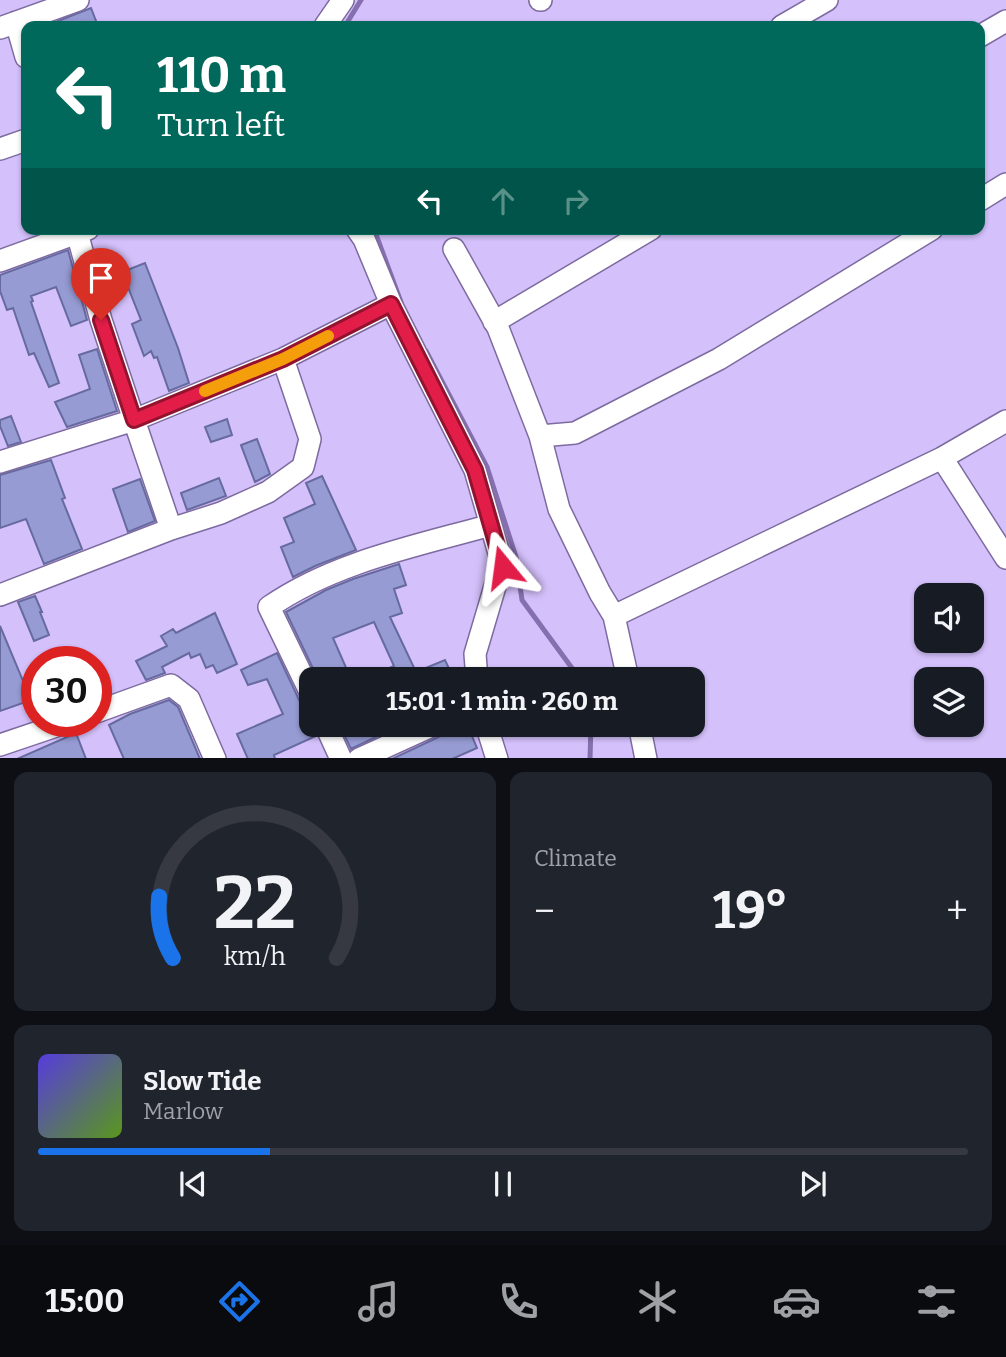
<!DOCTYPE html>
<html lang="en">
<head>
<meta charset="utf-8">
<style>
	body { margin:0; font-family:Bitter,serif; background:#20242c; color:#f1f3f6; height:100vh; display:flex; flex-direction:column; font-size:26px; white-space:nowrap }
	* { box-sizing:border-box; margin:0 }
	p { font-size:23px; color:#9ea1a6 }
	.icon { flex:none; width:38px; height:38px; fill:none; stroke:currentColor; stroke-width:2; stroke-linecap:round; stroke-linejoin:round }
	.map { position:relative; height:758px; overflow:hidden }
	.panel { display:flex; flex-direction:column; gap:14px; padding:14px; background:#0d0f14; flex:1 }
	.panel>* { flex:none }
	.top-card { position:absolute; left:21px; top:21px; width:964px; height:214px; border-radius:14px; box-shadow:0 2px 5px #0004; background:#00695c; color:#fff; overflow:hidden }
	.tools { position:absolute; left:914px; top:583px; display:grid; gap:14px }
	.tools a { display:grid; place-items:center; width:70px; height:70px; border-radius:14px; background:#171b24; box-shadow:0 2px 5px #0004; font-size:35px }
	.speed { position:absolute; left:21px; top:646px; display:flex; gap:14px; font-size:35px; font-weight:700; text-align:center }
	.speed>* { display:grid; place-content:center; width:91px; height:91px; border-radius:50%; background:#171b24; box-shadow:0 2px 5px #0004; line-height:1 }
	.speed .limit { border:10px solid #d22; background:#fff; color:#111 }
	.pin { position:absolute; display:grid; place-items:center; width:60px; height:60px; color:#fff; margin:-72px -30px; border-radius:50% 50% 50% 0; rotate:-45deg; box-shadow:0 0 7px #0007 }
	.pin .icon { rotate:45deg }
	.me { position:absolute; width:77px; margin:-38px; rotate:344deg; stroke-linejoin:round; filter:drop-shadow(0 0 5px #0008) }
	.turn { display:flex; align-items:center; gap:24px; height:147px; padding:0 21px; font-size:32px }
	.turn .icon { width:91px; height:91px; stroke-width:2.5 }
	.turn b { display:block; font-size:49px; line-height:60px }
	.lanes { display:flex; align-items:center; height:66px; padding:0 21px; background:#0003; justify-content:center; gap:35px; direction:ltr }
	.lanes .off { opacity:.35 }
	.big { font-size:52px; font-weight:700; line-height:1.1 }
	.panel .tile { flex:1; display:flex; flex-direction:column; justify-content:center; gap:10px; min-width:0; padding:0 24px; border-radius:14px; background:#20242c }
	.panel .dial { align-items:center; gap:0 }
	.dial svg { height:182px; overflow:visible; fill:none; stroke:#363941; stroke-width:7; stroke-linecap:round; text-anchor:middle }
	.dial text { fill:#f1f3f6; stroke:none }
	.song { display:flex; align-items:center; gap:21px }
	.cover { width:84px; height:84px; border-radius:10px; background:linear-gradient(135deg,hsl(250 70% 55%),hsl(90 70% 35%)) }
	.played { height:7px; border-radius:4px; background:linear-gradient(90deg,#1a73e8 25%,#363941 25%) }
	.keys { display:flex; justify-content:space-around; direction:ltr }
	.heat { display:flex; justify-content:space-between; align-items:center; font-size:38px; direction:ltr }
	.panel .tiles { flex:1; display:grid; gap:14px; grid-template-columns:1fr 1fr }
	.tile:last-child { grid-column:span 2 }
	.trip { position:absolute; left:299px; top:667px; width:406px; height:70px; border-radius:14px; background:#171b24; box-shadow:0 2px 5px #0004; font-weight:700; line-height:70px; text-align:center }
	.menu { display:flex; height:112px; justify-content:space-around; align-items:center; background:#090b0e; color:#9ea1a6 }
	.menu .icon { width:49px; height:49px }
	.menu .selected { color:#1a73e8 }
	.menu b { font-size:32px; color:#f1f3f6 }
	.map>svg:first-child { display:block }
	.lines { fill:none; stroke-linecap:round; stroke-linejoin:round }
	.stream { stroke:#866faf; stroke-width:5 }
	.building { fill:#969bd3; stroke:#666a9f; stroke-width:2 }
	.minor-casing { stroke:#7d6ba0; stroke-width:24 }
	.minor { stroke:#fff; stroke-width:21 }
	.route-casing { stroke:#92132f; stroke-width:18 }
	.route { stroke:#e11d48; stroke-width:12 }
	.slow { stroke:#f59e0b; stroke-width:12 }
</style>
</head>
<body>
<div class="map">
<svg width="1006" height="759" viewBox="0 0 1006 759">
	<rect width="100%" height="100%" fill="#d4c0fb"/>
	<g class="lines">
		<path class="stream" d="M 345,26 L 361,0
			M 374,229 L 401,302
			M 426,351 L 487,467 L 516,557 L 522,600 L 580,679
			M 590,759 L 591,724"/>
	</g>
	<path class="building" d="M 91,8 L 98,26 L 48,26 L 48,25 Z
		M 68,250 L 87,320 L 71,326 L 56,287 L 31,296 L 33,301 L 31,302 L 59,383 L 49,387 L 34,353 L 29,355 L 13,308 L 7,310 L 0,291 L 0,275 Z
		M 145,263 L 178,348 L 189,383 L 169,391 L 157,357 L 154,358 L 151,351 L 144,356 L 132,324 L 141,320 L 122,272 Z
		M 97,349 L 117,411 L 67,427 L 55,402 L 90,389 L 79,355 Z
		M 11,416 L 21,442 L 8,446 L 0,426 L 0,420 Z
		M 227,419 L 232,435 L 211,442 L 205,427 Z
		M 257,439 L 270,474 L 255,482 L 241,445 Z
		M 51,460 L 65,498 L 62,499 L 82,549 L 44,564 L 26,519 L 0,528 L 0,475 Z
		M 322,476 L 356,550 L 315,566 L 293,577 L 281,547 L 294,542 L 284,518 L 315,504 L 306,483 Z
		M 219,478 L 226,496 L 187,510 L 181,493 Z
		M 140,479 L 155,521 L 128,532 L 113,489 Z
		M 399,564 L 406,585 L 394,589 L 402,613 L 390,617 L 416,672 L 445,660 L 454,679 L 365,679 L 394,666 L 374,622 L 333,638 L 351,679 L 318,679 L 286,612 L 326,590 L 353,579 Z
		M 35,596 L 42,612 L 40,612 L 49,635 L 34,641 L 18,602 Z
		M 215,613 L 237,664 L 217,673 L 213,665 L 206,668 L 200,654 L 191,658 L 189,653 L 162,667 L 165,673 L 146,680 L 136,661 L 167,646 L 161,636 L 173,629 L 176,633 Z
		M 0,626 L 23,681 L 34,676 L 37,684 L 37,698 L 0,711 Z
		M 277,653 L 300,702 L 307,708 L 312,717 L 312,724 L 316,736 L 274,755 L 275,759 L 248,759 L 237,734 L 283,714 L 267,679 L 248,685 L 241,670 Z
		M 169,700 L 178,707 L 200,759 L 124,759 L 109,725 L 130,714 Z
		M 343,724 L 403,724 L 351,749 L 340,726 Z
		M 449,724 L 467,724 L 477,748 L 452,759 L 392,759 L 441,736 L 447,731 Z
		M 76,733 L 86,759 L 17,759 Z"/>
	<g class="lines">
		<g class="minor-casing">
			<path id="minor" d="M 540,0 L 541,0
				M 16,22 L 26,57
				M 325,26 L 343,0
				M 782,26 L 827,0
				M 0,28 L 78,0
				M 980,36 L 1006,21
				M 0,149 L 26,140
				M 980,200 L 1006,184
				M 76,229 L 101,320 L 134,420 L 171,529
				M 357,229 L 364,239 L 391,304 L 475,470 L 503,567 L 496,583 L 475,654 L 477,679
				M 454,249 L 498,328 L 540,436 L 559,509 L 600,593 L 614,616 L 628,679
				M 0,261 L 88,229
				M 494,322 L 651,229
				M 540,436 L 575,433 L 719,359 L 932,229
				M 942,458 L 1006,558
				M 0,462 L 134,420 L 283,359 L 391,304
				M 0,595 L 171,529 L 221,513 L 268,492 L 303,467 L 310,439 L 283,359
				M 614,616 L 942,458 L 1006,421
				M 312,696 L 269,607 C 334,562 416,546 491,525
				M 96,712 L 171,685 L 189,699 L 215,759
				M 325,724 L 341,759
				M 486,724 L 497,759
				M 639,724 L 646,759
				M 0,745 L 71,721
				M 359,759 L 436,724"/>
		</g>
		<use href="#minor" class="minor"/>
	</g>
	<g class="lines">
		<g class="route-casing">
			<path id="route" d="M 101,320 L 134,420 L 283,359 L 391,304 L 475,470 L 503,567"/>
		</g>
		<use href="#route" class="route"/>
		<path class="slow" d="M 205,391 L 283,359 L 328,336"/>
	</g>
</svg>
<div class="tools">
<a><svg class="icon" aria-label="sound" viewBox="0 0 24 24"><path d="M4 9h4l5-4v14l-5-4H4zM17 9q2 3 0 6"/></svg></a>
<a><svg class="icon" aria-label="layers" viewBox="0 0 24 24"><path d="M12 4l9 5-9 5-9-5zM3 14l9 5 9-5"/></svg></a>
</div>
<div class="speed"><div class="limit">30</div></div>
<div class="pin" style="left:101px;top:320px;background:#d93025"><svg class="icon" aria-label="arrive" viewBox="0 0 24 24"><path d="M6 21V4h12l-3 4 3 4H6"/></svg></div>
<svg class="me" style="left:503px;top:567px" viewBox="-20 -20 40 40"><path d="M0-17L14 15 0 8-14 15z" fill="#e11d48" stroke="#fff" stroke-width="4"/></svg>
<div class="trip">15:01 · 1 min · 260 m</div>
<div class="top-card">
<div class="turn"><svg class="icon" aria-label="left" viewBox="0 0 24 24"><path d="M17 20v-9H6M10 6l-5 5 5 5"/></svg><div><b>110 m</b>Turn left</div></div>
<div class="lanes"><svg class="icon" aria-label="left" viewBox="0 0 24 24"><path d="M17 20v-9H6M10 6l-5 5 5 5"/></svg><svg class="icon off" aria-label="ahead" viewBox="0 0 24 24"><path d="M12 20V5M6 11l6-6 6 6"/></svg><svg class="icon off" aria-label="right" viewBox="0 0 24 24"><path d="M7 20v-9h11M14 6l5 5-5 5"/></svg></div>
</div>
</div>
<section class="panel">
<div class="tiles">
<div class="tile dial"><svg viewBox="0 0 100 80">
<path d="M14 69A42 42 0 1 1 86 69"/>
<path d="M14 69A42 42 0 0 1 8 42" stroke="#1a73e8"/>
<text x="50" y="56" font-size="32" font-weight="700">22</text>
<text x="50" y="72" font-size="11">km/h</text>
</svg></div>
<div class="tile"><p>Climate</p>
<div class="heat"><a>−</a><b class="big">19°</b><a>+</a></div>
</div>
<div class="tile">
<div class="song"><i class="cover"></i><div><b>Slow Tide</b><p>Marlow</p></div></div>
<div class="played"></div>
<div class="keys"><svg class="icon" aria-label="previous" viewBox="0 0 24 24"><path d="M18 5L8 12l10 7zM5 5v14"/></svg><svg class="icon" aria-label="pause" viewBox="0 0 24 24"><path d="M8 5v14M16 5v14"/></svg><svg class="icon" aria-label="next" viewBox="0 0 24 24"><path d="M6 5l10 7-10 7zM19 5v14"/></svg></div>
</div>
</div>
</section>
<nav class="menu">
<b>15:00</b>
<svg class="icon selected" aria-label="directions" viewBox="0 0 24 24"><path d="M12 3l9 9-9 9-9-9zM9 14v-3h6M13 9l2 2-2 2"/></svg>
<svg class="icon" aria-label="music" viewBox="0 0 24 24"><path d="M9 18V5l10-2v13"/><circle cx="6" cy="18" r="3"/><circle cx="16" cy="16" r="3"/></svg>
<svg class="icon" aria-label="phone" viewBox="0 0 24 24"><path d="M5 4h4l2 5-3 2q2 4 5 5l2-3 5 2v4C11 20 4 13 5 4z"/></svg>
<svg class="icon" aria-label="climate" viewBox="0 0 24 24"><path d="M12 3v18M4 7l16 10M4 17L20 7"/></svg>
<svg class="icon" aria-label="car" viewBox="0 0 24 24"><path d="M5 17H2v-5l4-1 3-4h7l3 4 3 1v5h-3M9 17h6M6 11h13"/><circle cx="7" cy="17" r="2"/><circle cx="17" cy="17" r="2"/></svg>
<svg class="icon" aria-label="filters" viewBox="0 0 24 24"><path d="M4 7h16M4 17h16"/><circle cx="9" cy="7" r="2"/><circle cx="15" cy="17" r="2"/></svg>
</nav>
</body>
</html>
